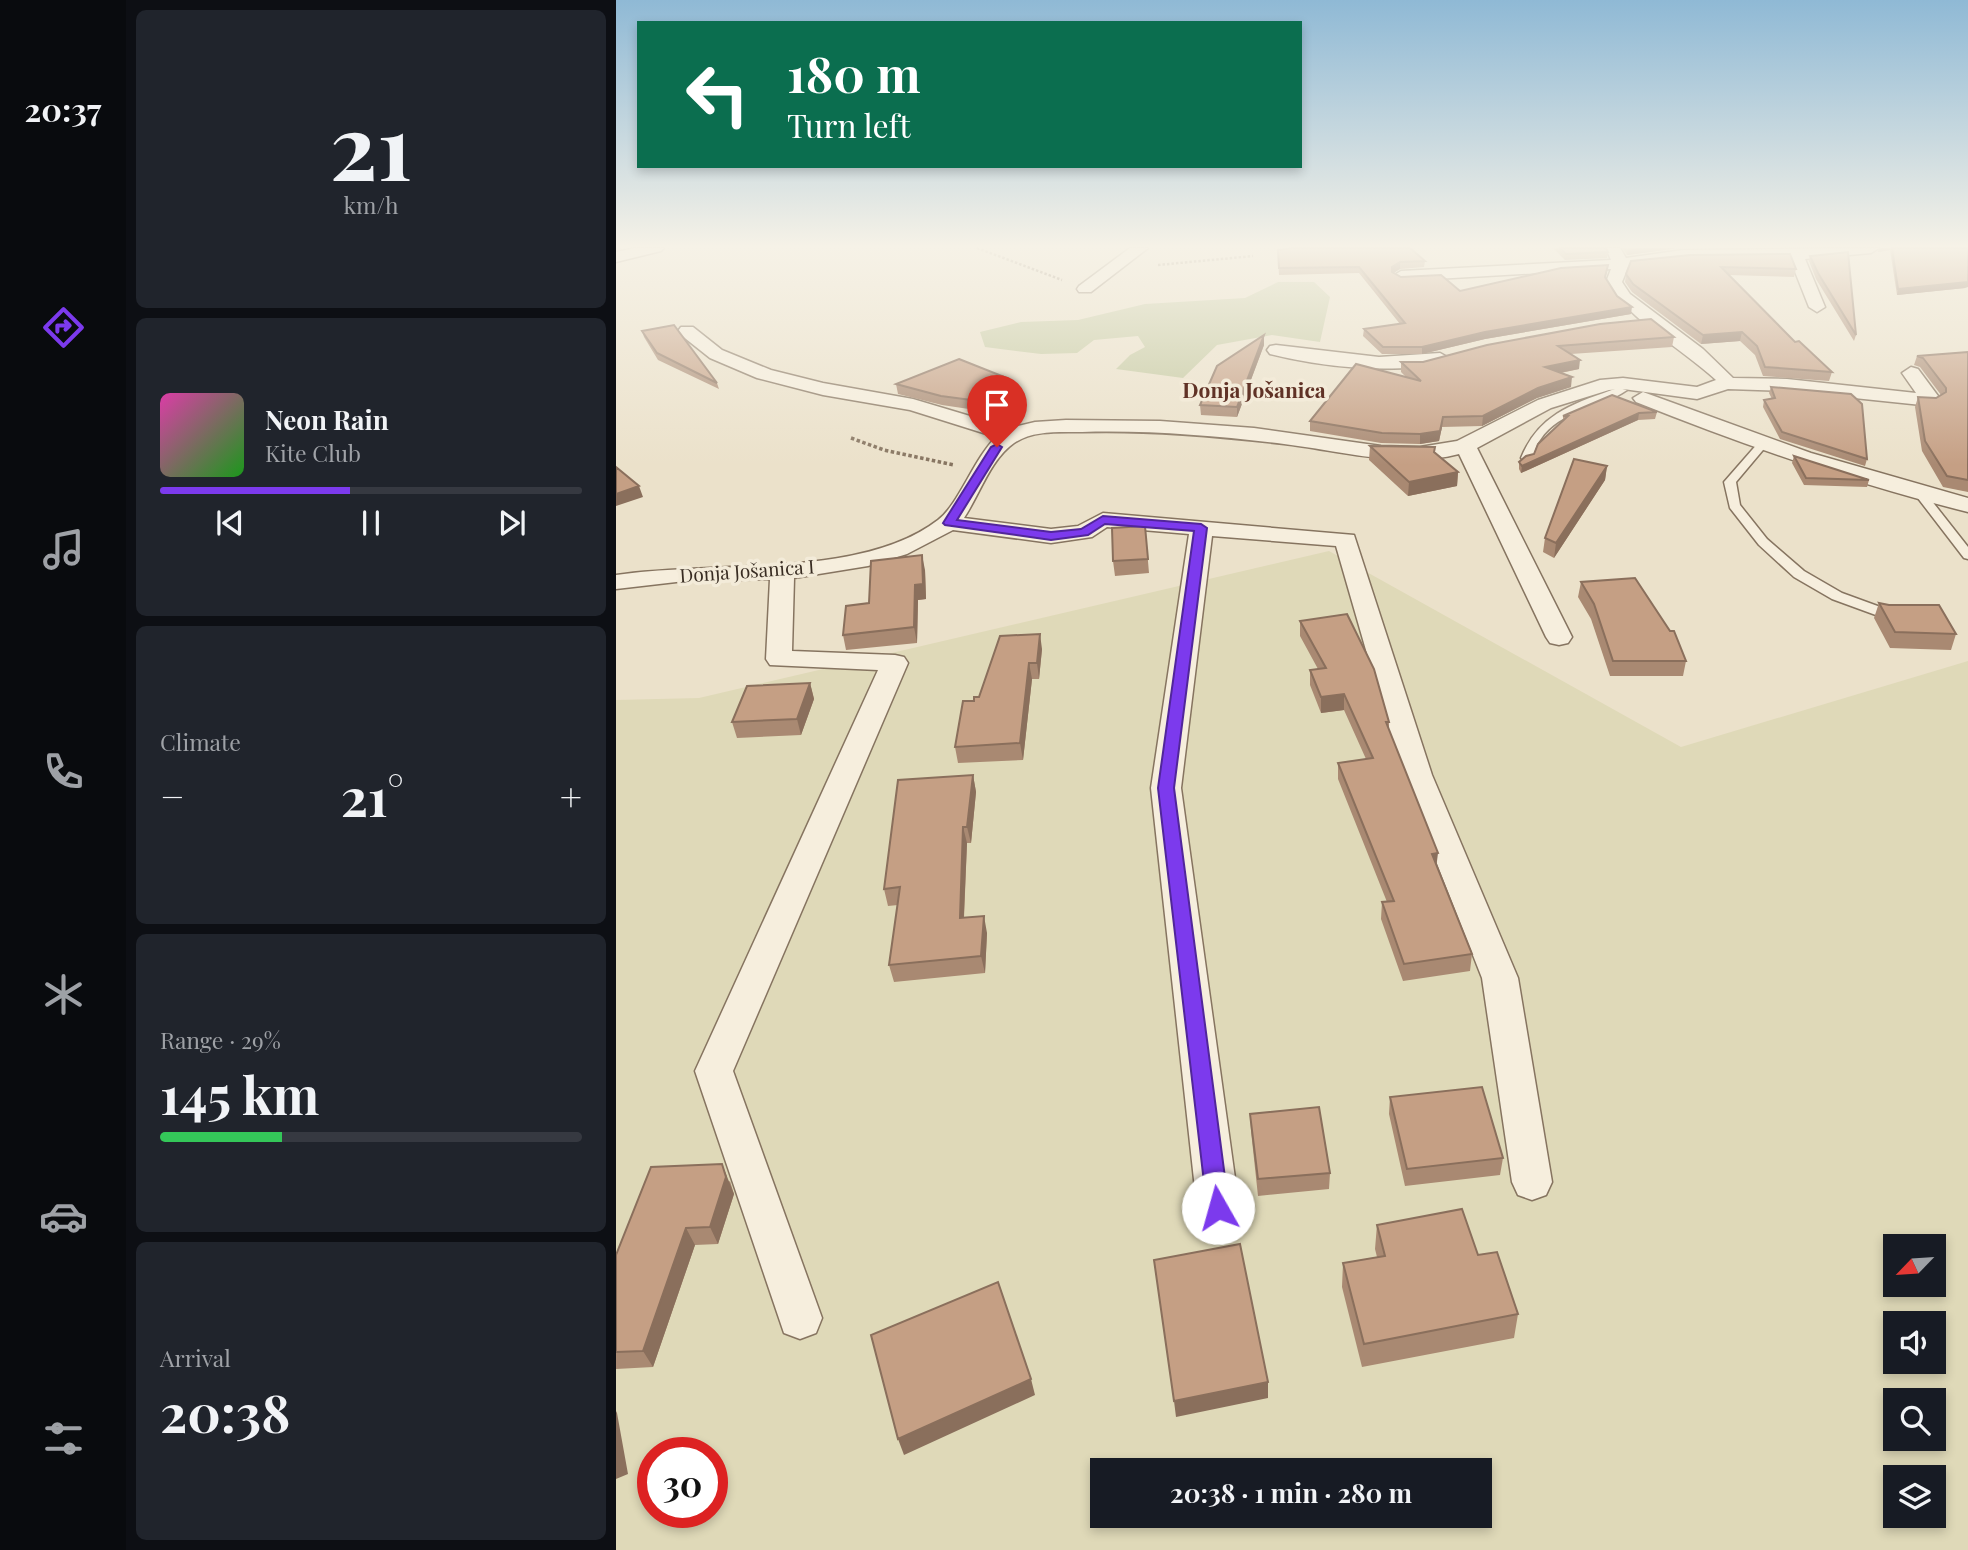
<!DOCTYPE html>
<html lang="en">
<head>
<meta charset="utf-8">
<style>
	body { margin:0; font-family:"Playfair Display",serif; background:#20242c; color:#f1f3f6; height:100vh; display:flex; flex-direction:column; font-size:26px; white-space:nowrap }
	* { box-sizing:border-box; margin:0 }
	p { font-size:23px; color:#9ea1a6 }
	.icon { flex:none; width:38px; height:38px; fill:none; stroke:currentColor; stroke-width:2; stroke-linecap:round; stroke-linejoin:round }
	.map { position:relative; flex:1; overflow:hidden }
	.sheet { display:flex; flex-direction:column; gap:10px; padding:10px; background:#0d0f14; width:490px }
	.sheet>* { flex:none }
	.hud { position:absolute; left:21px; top:21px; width:665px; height:147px; border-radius:0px; box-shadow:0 4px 10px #0003; background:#0b6e4f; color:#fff; overflow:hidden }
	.needle { width:46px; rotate:245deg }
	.fabs { position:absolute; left:1267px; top:1234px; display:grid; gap:14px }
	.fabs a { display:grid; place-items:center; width:63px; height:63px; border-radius:0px; background:#171b24; box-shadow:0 4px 10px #0003; font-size:35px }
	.speed { position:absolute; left:21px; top:1437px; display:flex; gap:14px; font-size:35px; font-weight:700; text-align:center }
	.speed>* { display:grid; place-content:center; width:91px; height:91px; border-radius:50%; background:#171b24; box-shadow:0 4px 10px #0003; line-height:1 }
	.speed .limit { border:10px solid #d22; background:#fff; color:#111 }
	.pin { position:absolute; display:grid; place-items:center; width:60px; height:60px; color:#fff; margin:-72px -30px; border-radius:50% 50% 50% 0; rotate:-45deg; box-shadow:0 0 7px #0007 }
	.pin .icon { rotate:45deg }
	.me { position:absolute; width:77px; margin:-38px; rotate:353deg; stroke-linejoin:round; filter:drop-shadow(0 0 5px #0008) }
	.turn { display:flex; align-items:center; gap:24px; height:147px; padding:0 35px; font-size:32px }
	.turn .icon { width:91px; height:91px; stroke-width:2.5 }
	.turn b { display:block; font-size:49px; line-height:60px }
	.big { font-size:52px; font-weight:700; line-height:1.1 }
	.sheet .widget { flex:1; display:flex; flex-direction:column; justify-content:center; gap:10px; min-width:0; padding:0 24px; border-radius:10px; background:#20242c }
	.sheet .dial { align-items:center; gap:0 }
	.dial b { font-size:91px; line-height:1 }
	.song { display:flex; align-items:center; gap:21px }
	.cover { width:84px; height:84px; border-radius:10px; background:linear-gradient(135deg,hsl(320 70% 55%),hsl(120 70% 35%)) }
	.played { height:7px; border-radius:4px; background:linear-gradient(90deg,#7c3aed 45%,#363941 45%) }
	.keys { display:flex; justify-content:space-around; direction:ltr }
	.heat { display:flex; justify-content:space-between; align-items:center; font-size:38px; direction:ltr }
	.charge { height:10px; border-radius:5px; background:linear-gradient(90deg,#34c759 29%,#363941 0) }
	.trip { position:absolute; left:474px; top:1458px; width:402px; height:70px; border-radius:0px; background:#171b24; box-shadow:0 4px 10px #0003; font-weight:700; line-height:70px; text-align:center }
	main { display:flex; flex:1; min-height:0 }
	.tabs { display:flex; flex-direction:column; width:126px; justify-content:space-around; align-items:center; background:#090b0e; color:#9ea1a6 }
	.tabs .icon { width:49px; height:49px }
	.tabs .current { color:#7c3aed }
	.tabs b { font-size:32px; color:#f1f3f6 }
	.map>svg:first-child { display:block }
	.farmland { fill:#dfd9b8; fill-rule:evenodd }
	.green { fill:#c3c89f }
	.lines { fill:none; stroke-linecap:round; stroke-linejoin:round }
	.service-casing { stroke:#867460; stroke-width:3 }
	.minor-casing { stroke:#867460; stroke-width:3 }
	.path-far1 { stroke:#867460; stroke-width:2.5; stroke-dasharray:2.5 2; stroke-linecap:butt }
	.path { stroke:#867460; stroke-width:3.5; stroke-dasharray:3.5 2.5; stroke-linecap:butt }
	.service { fill:#f6eedd; fill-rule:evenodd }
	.minor { fill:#f6eedd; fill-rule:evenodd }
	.wall { fill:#a98972 }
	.shaded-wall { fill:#8a6f5c }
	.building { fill:#c59f84; stroke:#8a6f5c; stroke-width:2 }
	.route { fill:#7c3aed; stroke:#51269a; stroke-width:2 }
	.labels { text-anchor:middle; stroke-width:7; stroke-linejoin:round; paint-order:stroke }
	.far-street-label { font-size:19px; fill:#382c22; stroke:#f3ebd9 }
	.far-quarter-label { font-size:21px; font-weight:bold; fill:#603226; stroke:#f3ebd9 }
</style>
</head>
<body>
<main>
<nav class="tabs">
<b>20:37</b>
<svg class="icon current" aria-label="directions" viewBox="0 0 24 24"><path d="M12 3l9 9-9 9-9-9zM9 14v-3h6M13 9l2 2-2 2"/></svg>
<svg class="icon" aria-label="music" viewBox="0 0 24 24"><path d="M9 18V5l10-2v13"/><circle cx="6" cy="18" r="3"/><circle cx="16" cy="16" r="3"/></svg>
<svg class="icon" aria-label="phone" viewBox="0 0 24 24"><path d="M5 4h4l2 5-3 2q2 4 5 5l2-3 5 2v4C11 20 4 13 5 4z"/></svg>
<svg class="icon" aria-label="climate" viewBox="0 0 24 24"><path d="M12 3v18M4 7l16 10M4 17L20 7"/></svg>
<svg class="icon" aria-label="car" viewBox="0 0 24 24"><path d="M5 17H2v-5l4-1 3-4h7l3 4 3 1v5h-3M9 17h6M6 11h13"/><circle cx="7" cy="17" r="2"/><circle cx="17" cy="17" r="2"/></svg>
<svg class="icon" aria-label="filters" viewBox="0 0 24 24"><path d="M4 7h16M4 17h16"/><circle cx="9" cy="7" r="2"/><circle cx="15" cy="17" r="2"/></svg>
</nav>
<section class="sheet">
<div class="widget dial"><b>21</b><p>km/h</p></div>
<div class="widget">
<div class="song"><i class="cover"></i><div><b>Neon Rain</b><p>Kite Club</p></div></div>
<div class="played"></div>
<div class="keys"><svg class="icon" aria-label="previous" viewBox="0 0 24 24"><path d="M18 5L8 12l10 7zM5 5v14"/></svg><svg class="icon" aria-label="pause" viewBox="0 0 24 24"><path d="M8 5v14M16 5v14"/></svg><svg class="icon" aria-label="next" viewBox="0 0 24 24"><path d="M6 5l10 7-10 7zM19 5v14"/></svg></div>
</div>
<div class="widget"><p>Climate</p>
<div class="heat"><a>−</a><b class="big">21°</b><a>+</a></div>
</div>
<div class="widget"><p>Range · 29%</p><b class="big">145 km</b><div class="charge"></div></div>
<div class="widget"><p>Arrival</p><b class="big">20:38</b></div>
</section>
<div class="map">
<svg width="1352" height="1550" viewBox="0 0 1352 1550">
	<rect width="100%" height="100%" fill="#ebe1ca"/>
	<path class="farmland" d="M 713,551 L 1065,747 L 1352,661 L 1352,1550 L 0,1550 L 0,700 L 83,698 ZM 1279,1246 L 1318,1246 L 1318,1284 L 1279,1284 ZM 1279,1323 L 1318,1323 L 1318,1362 L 1279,1362 ZM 1279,1400 L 1318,1400 L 1318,1438 L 1279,1438 ZM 37,1452 L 96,1452 L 96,1512 L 37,1512 ZM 486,1470 L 864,1470 L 864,1516 L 486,1516 ZM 1279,1477 L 1318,1477 L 1318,1516 L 1279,1516 Z"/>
	<path class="green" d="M 662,282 L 698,282 L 714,297 L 704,342 L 656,335 L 601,345 L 567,378 L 500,369 L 514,355 L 529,347 L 522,336 L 478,340 L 461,353 L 425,354 L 369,347 L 364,332 L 405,322 L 462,320 L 529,304 L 629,298 Z"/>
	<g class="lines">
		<g class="service-casing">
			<path id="service" d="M 1002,388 L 1011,390 C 985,409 944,409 924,440 C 919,446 919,454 915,460 L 907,460 L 905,458 C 923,413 959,403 1002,388 Z
				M 1143,442 L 1152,444 L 1120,482 L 1124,505 L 1151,539 L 1188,571 L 1226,593 L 1278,612 L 1278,618 L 1268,618 L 1216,599 L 1178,577 L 1143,545 L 1114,508 L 1108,482 Z
				M 1304,490 L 1308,491 L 1352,547 L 1352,559 L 1348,558 L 1298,493 Z"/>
		</g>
		<g class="minor-casing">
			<path id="minor" d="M 19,248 L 48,248 L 45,251 L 0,262 L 0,252 Z
				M 514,248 L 532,248 L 475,292 L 463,292 L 461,289 L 463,286 Z
				M 990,248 L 1004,248 L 1010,258 L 1067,250 L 1263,248 L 1255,253 L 1189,259 L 1209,307 L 1201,312 L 1193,307 L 1174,259 C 1119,259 1065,257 1012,267 L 1006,282 L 1014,294 L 1087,349 L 1117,378 L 1171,379 L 1300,393 L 1286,373 L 1295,367 L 1302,369 L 1325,400 L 1315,406 L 1171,391 L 1112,389 L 1081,399 L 1007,389 L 993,390 L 935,408 L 861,448 L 956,637 L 952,643 L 943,645 L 934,643 L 930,637 L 843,454 C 786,469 726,451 668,444 C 601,436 533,430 466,432 C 444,432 417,430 398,443 C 374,460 364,494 348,518 L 435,529 L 462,526 L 487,513 L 738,535 L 816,775 L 902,978 L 936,1182 L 930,1195 L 916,1200 L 902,1195 L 896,1182 L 866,978 L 786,775 L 720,546 L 596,536 L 565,788 L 623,1207 L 617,1220 L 602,1225 L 587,1220 L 581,1207 L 535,788 L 573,534 L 491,527 L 476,537 L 435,543 L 337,530 L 291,554 L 252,566 L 178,578 L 176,651 L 279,655 L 288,657 L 292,663 L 117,1071 L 206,1318 L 200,1333 L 184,1339 L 168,1333 L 79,1071 L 262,670 L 154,665 L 150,659 L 154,579 L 69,581 L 0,589 L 0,575 C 95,560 244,580 322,520 C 343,504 357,460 380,437 L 294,410 L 207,395 L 141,378 L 94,358 L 65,335 L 62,331 L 65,327 L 77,327 L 106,350 L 155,370 L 207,383 L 297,399 L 394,428 L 419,422 L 450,420 L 544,421 L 638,428 L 765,446 L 804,447 L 841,441 L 922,400 L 984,380 L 1007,378 L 1081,387 L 1100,380 C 1065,348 1015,321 990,282 L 995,269 L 785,281 L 777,276 L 785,271 L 995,260 Z
				M 660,345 L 763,357 L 824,353 L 833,358 L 830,362 C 779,375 705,367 654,354 L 651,350 L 654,346 Z
				M 1027,392 L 1195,453 L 1352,498 L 1352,512 C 1239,484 1128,445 1020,402 L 1017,398 Z"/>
		</g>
		<path class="path-far1" d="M 361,248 L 446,280
			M 542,265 L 637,256"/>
		<path class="path" d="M 235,438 L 268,450 L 338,465"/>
		<use href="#service" class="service"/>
		<use href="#minor" class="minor"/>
	</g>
	<path class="wall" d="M 937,248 L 990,248 L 992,252 L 991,258 L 949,260 Z
		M 1006,248 L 1063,248 L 1011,255 Z
		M 1263,248 L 1352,248 L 1349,288 L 1281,295 L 1274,250 L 1262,252 Z
		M 662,256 L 809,261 L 808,267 L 784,269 L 777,273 L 785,277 L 844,291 L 991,272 L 989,278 L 1001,296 L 1015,314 L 869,339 L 806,354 L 766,354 L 747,336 L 748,329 L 784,324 L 743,273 L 663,275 Z
		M 1194,256 L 1240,335 L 1238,341 L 1200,279 L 1193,261 Z
		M 1015,261 L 1180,269 L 1178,277 L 1113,275 L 1179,342 L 1216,372 L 1213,381 L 1147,376 L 1139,355 L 1124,341 L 1085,344 L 1016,292 L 1009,282 L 1010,274 Z
		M 26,331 L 101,383 L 103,389 L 42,360 L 28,337 Z
		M 648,335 L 648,345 L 621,417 L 585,415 L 584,405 Z
		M 1058,337 L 1056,347 L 955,354 L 963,369 L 945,373 L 955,387 L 921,398 L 866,426 L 826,427 L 823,441 L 804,444 L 765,443 L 694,431 L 694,421 L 790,377 L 785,372 L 785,362 L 807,362 L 871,345 Z
		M 1352,352 L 1352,492 L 1327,487 L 1306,451 L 1299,407 L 1302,397 L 1320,398 L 1325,395 L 1304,367 L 1298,365 L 1301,356 Z
		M 391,378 L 392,387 L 380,413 L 326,405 L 282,394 L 280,384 Z
		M 1155,387 L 1251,459 L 1249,466 L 1164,439 L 1147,407 L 1148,400 L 1156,399 L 1153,393 Z
		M 1041,412 L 1039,419 L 1022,420 L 905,473 L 903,469 L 903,462 L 918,454 L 947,421 L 947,416 Z
		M 754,446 L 819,447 L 819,452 L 842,472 L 841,486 L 792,496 L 753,460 Z
		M 1178,456 L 1253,480 L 1251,487 L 1188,485 L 1176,463 Z
		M 991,466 L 989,480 L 938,558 L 927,552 L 929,538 Z
		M 529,526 L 533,573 L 499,576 L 497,561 Z
		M 309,570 L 310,599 L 302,600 L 301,643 L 230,650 L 227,635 L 253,603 Z
		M 965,582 L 1054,631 L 1070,661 L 1067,676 L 994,676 L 975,619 L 962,597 Z
		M 1263,603 L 1340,634 L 1335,650 L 1274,648 L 1258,618 Z
		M 684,621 L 773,722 L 773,730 L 821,866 L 856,954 L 854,971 L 787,981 L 765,919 L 766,902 L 771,902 L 722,779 L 722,763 L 750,759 L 728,710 L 705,713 L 694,685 L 694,670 L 702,669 L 684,636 Z
		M 426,649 L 423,679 L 416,679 L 407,760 L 342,763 L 339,747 L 363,697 Z
		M 194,683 L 198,699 L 185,735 L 121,738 L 116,722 Z
		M 357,775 L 360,792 L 355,843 L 351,843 L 348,918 L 371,933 L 369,973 L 278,982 L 273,965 L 282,905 L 272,906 L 268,889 Z
		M 774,1097 L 887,1158 L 884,1175 L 789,1186 L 773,1114 Z
		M 634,1114 L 714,1173 L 713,1189 L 642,1196 L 635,1131 Z
		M 114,1181 L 118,1194 L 102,1244 L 79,1245 L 37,1367 L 0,1369 L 0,1255 Z
		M 761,1225 L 862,1255 L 902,1314 L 898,1338 L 746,1367 L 726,1287 L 727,1263 L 761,1257 L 759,1249 Z"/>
	<path class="shaded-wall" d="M 1024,248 L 1063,248 L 1011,255 L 1012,250 Z
		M 1263,248 L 1274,248 L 1274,250 L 1262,252 Z
		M 784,262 L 784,269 L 776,274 L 776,267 Z
		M 1352,282 L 1352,287 L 1349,288 L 1281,295 L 1282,289 Z
		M 1016,307 L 1015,314 L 869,339 L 806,354 L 806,347 L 869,332 Z
		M 1126,332 L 1124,341 L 1085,344 L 1087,335 Z
		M 648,335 L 648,345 L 621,417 L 621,407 Z
		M 964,360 L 963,369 L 928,376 L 929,367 Z
		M 956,377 L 955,387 L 921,398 L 866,426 L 867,416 L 922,388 Z
		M 391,378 L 392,387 L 380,413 L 378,403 Z
		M 1023,413 L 1022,420 L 905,473 L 906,466 Z
		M 827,417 L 826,427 L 823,441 L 804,444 L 804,434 Z
		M 991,466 L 989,480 L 938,558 L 940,543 Z
		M 842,472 L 841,486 L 792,496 L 793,482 Z
		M 23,486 L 27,497 L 0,506 L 0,494 Z
		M 306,555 L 309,570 L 310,599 L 302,600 L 301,643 L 298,627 L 299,585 Z
		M 424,634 L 426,649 L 423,679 L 421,663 Z
		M 413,663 L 416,679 L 407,760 L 404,743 Z
		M 194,683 L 198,699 L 185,735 L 181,719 Z
		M 728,694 L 728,710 L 705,713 L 705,697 Z
		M 357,775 L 360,792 L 355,843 L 351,827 Z
		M 347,827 L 351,843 L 347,935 L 344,918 Z
		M 822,853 L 820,869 L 816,854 Z
		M 368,916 L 371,933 L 369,973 L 365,956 Z
		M 106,1164 L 118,1194 L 102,1244 L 94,1227 Z
		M 70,1228 L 79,1245 L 37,1367 L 27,1351 Z
		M 415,1379 L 419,1395 L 288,1455 L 282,1439 Z
		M 652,1382 L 652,1398 L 560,1417 L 558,1401 Z
		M 0,1411 L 1,1413 L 12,1474 L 0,1479 Z"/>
	<path class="building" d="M 675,248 L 794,248 L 809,261 L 784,262 L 776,267 L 776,272 L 785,277 L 825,275 L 844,291 L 945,268 L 992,265 L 989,277 L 1001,296 L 1016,307 L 869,332 L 806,347 L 767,347 L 748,329 L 789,323 L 743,267 L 663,268 L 662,250 Z
		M 944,248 L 990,248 L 992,252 L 950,254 Z
		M 1276,248 L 1352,248 L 1352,282 L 1282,289 Z
		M 1232,252 L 1240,335 L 1202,273 L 1194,256 Z
		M 1174,254 L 1180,269 L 1105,267 L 1179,342 L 1183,341 L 1216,372 L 1149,367 L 1141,346 L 1126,332 L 1087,335 L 1017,284 L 1010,274 L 1015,261 L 1074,255 Z
		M 1035,319 L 1058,337 L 942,346 L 964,360 L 929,367 L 956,377 L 922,388 L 867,416 L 827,417 L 824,431 L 804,434 L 766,433 L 694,421 L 740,364 L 805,381 L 785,362 L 807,362 L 871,345 L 984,324 Z
		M 58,325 L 101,383 L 41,353 L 26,331 Z
		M 648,335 L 621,407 L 584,405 L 601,366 Z
		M 1352,352 L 1352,480 L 1331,476 L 1309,441 L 1302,397 L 1320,398 L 1330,392 L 1330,388 L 1307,358 L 1301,356 Z
		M 343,359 L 391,378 L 378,403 L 325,396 L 280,384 Z
		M 1155,387 L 1235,394 L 1246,404 L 1251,459 L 1166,432 L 1148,400 L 1159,398 Z
		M 996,395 L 1041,412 L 1023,413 L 906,466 L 903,462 L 910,456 L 918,454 L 922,444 L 952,416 L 947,416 Z
		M 754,446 L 819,447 L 818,452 L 842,472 L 793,482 Z
		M 1178,456 L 1253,480 L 1190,478 Z
		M 958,459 L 991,466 L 940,543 L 929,538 Z
		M 0,467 L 23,486 L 0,494 Z
		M 529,526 L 532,559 L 497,561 L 496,528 Z
		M 306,555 L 307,584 L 299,585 L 298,627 L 227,635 L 230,606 L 253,603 L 255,561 Z
		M 1019,578 L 1054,631 L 1058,631 L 1070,661 L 997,661 L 978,604 L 965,582 Z
		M 1263,603 L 1273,605 L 1323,605 L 1340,634 L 1279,632 Z
		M 731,614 L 758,669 L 773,722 L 770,722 L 822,853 L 816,854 L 856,954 L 788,964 L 766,902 L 778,901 L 722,763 L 757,758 L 728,694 L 705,697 L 694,670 L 710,668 L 684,621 Z
		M 424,634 L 421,663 L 413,663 L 404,743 L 339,747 L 347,701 L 358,701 L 358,697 L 363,697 L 384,636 Z
		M 194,683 L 181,719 L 116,722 L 131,686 Z
		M 357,775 L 351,827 L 347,827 L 344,918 L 368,916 L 365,956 L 273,965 L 284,887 L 268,889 L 282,780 Z
		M 866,1087 L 887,1158 L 791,1169 L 774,1097 Z
		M 703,1107 L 714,1173 L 642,1179 L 634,1114 Z
		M 106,1164 L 110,1177 L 94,1227 L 70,1228 L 27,1351 L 0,1352 L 0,1255 L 35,1167 Z
		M 846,1209 L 862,1255 L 881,1252 L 902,1314 L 748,1344 L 727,1263 L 769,1256 L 761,1225 Z
		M 624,1244 L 652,1382 L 558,1401 L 538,1260 Z
		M 382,1282 L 415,1379 L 282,1439 L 255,1335 Z"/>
	<linearGradient id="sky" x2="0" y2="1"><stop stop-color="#8fb9d5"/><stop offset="0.53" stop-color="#f6f2e7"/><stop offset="1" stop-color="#f6f2e7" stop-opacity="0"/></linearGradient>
	<rect width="1352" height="465" fill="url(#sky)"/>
	<path class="route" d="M 381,444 L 386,447 L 341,520 L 435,532 L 465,529 L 487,516 L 585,524 L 591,528 L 558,788 L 613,1208 L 610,1214 L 602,1217 L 594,1214 L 591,1208 L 542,788 L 578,531 L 489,524 L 472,535 L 435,540 L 329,525 L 327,523 L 375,447 Z"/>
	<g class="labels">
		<g class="far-street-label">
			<text transform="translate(131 571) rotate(-4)" y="7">Donja Jošanica I</text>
		</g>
		<g class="far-quarter-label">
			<text x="638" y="398">Donja Jošanica</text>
		</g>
	</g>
</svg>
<div class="fabs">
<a><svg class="needle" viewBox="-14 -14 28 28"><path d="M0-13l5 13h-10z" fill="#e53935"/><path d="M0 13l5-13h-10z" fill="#9ea1a6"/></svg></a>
<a><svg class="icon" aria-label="sound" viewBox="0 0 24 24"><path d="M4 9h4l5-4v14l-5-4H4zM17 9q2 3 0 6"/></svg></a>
<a><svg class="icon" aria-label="search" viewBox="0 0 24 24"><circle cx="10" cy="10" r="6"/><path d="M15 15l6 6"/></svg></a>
<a><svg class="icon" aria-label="layers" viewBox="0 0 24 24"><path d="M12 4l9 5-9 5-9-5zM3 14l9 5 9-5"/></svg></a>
</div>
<div class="speed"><div class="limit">30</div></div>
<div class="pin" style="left:381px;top:447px;background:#d93025"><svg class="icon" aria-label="arrive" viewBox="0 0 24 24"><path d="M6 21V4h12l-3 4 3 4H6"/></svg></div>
<svg class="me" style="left:602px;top:1208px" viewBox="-20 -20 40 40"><circle r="19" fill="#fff"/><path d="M0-13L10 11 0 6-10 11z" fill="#7c3aed"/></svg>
<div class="trip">20:38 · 1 min · 280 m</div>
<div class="hud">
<div class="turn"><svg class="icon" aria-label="left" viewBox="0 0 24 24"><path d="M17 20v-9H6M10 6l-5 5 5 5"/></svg><div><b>180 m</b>Turn left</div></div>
</div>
</div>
</main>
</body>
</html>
